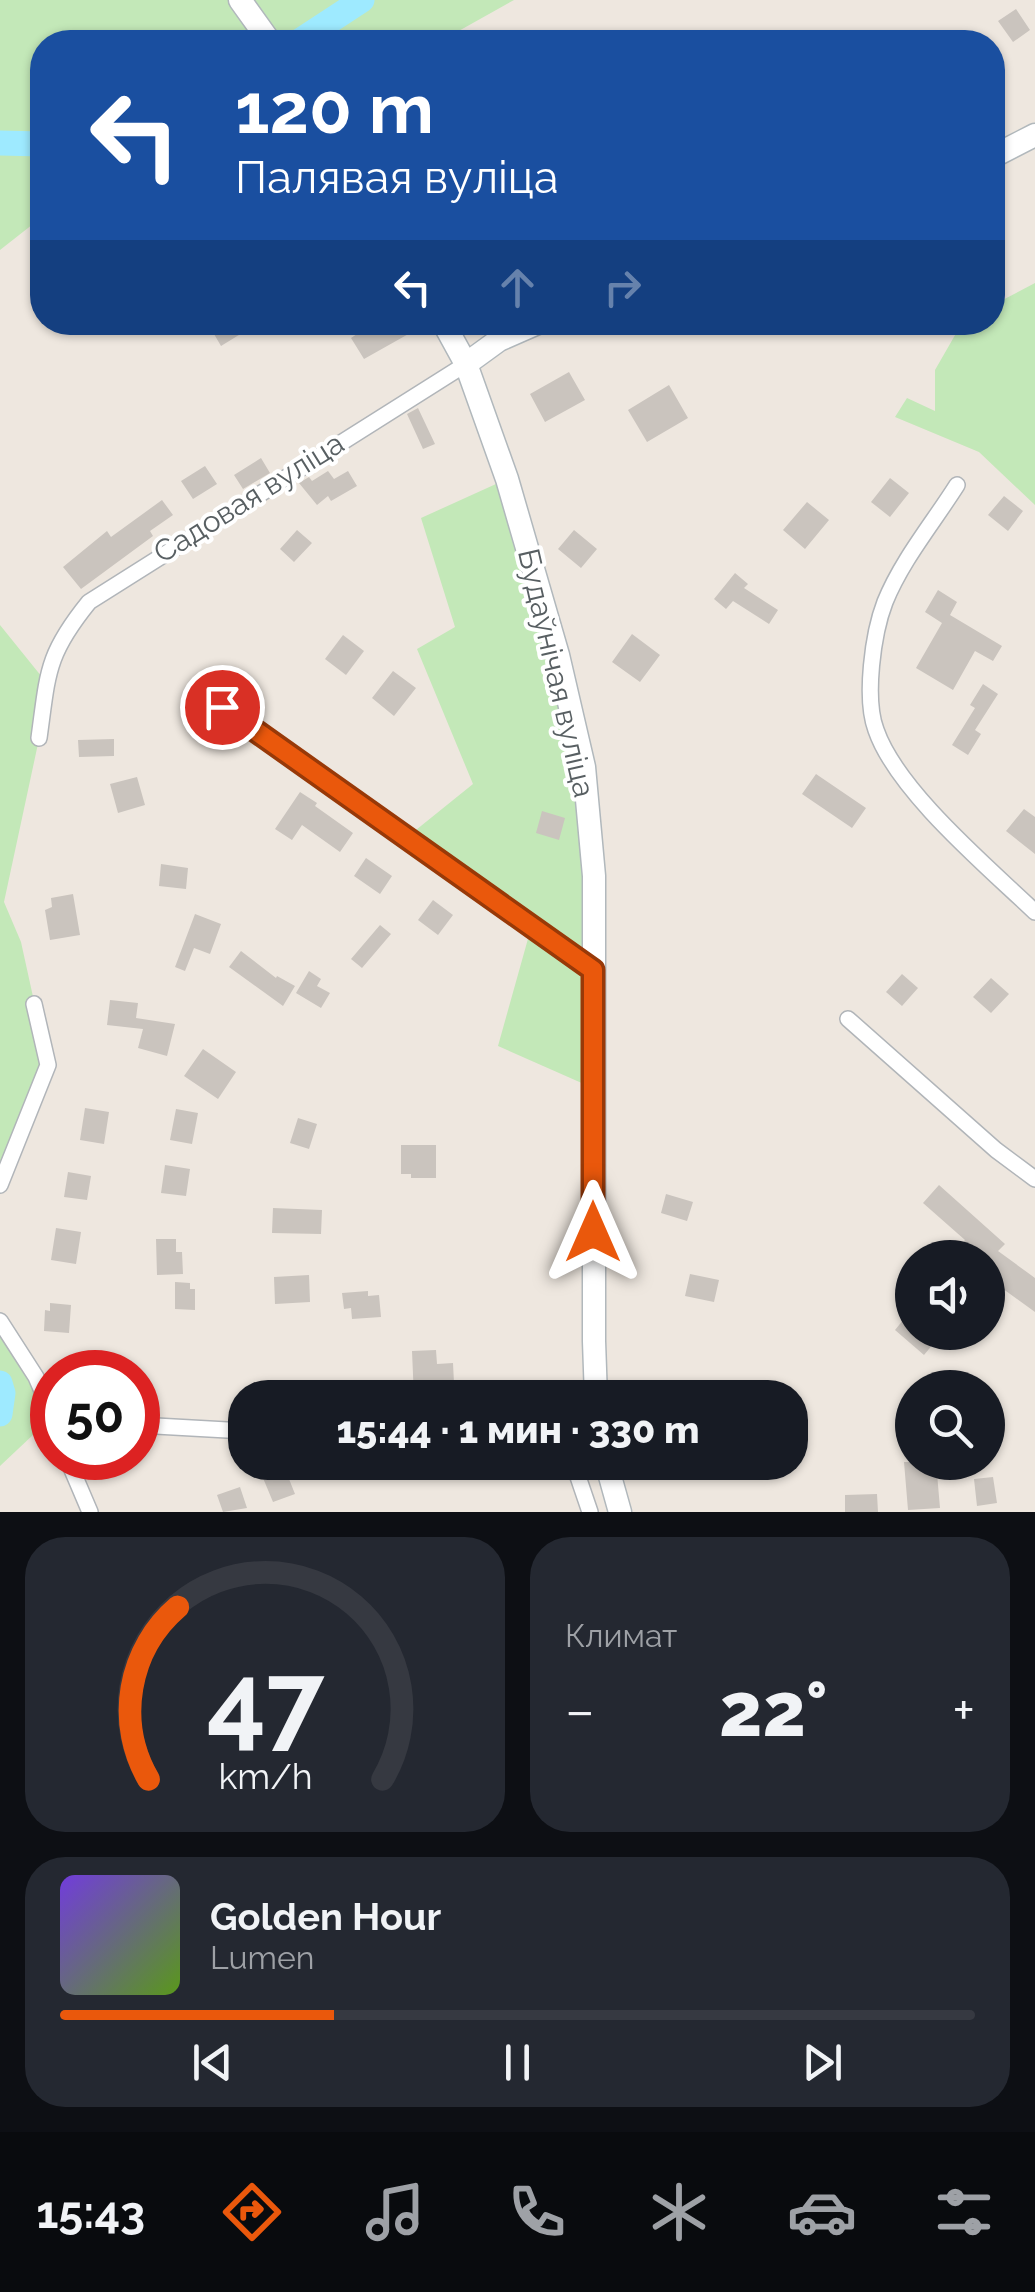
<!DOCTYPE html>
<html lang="ru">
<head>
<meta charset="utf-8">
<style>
	body { margin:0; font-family:Raleway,sans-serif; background:#242831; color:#f1f3f6; height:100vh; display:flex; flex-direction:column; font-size:38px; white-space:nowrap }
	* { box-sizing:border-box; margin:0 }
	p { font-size:32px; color:#9ea1a6 }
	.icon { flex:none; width:55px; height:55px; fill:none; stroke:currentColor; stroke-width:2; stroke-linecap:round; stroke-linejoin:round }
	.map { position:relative; height:1512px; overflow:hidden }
	.side { display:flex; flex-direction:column; gap:25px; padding:25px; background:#0d0f14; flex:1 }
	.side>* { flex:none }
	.banner { position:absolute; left:30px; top:30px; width:975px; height:305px; border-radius:40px; box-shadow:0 2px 8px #0004; background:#1a4fa0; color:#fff; overflow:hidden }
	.buttons { position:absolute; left:895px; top:1240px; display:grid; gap:20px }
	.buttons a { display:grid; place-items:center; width:110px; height:110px; border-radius:50%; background:#171b24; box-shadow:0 2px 8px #0004; font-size:50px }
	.speed { position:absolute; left:30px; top:1350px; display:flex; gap:20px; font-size:50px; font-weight:700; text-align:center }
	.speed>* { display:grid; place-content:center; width:130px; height:130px; border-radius:50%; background:#171b24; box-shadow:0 2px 8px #0004; line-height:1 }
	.speed .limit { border:15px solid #d22; background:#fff; color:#111 }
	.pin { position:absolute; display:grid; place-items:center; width:85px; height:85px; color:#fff; margin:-42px; border:5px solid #fff; border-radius:50%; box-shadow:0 2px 10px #0007 }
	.me { position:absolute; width:110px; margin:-55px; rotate:0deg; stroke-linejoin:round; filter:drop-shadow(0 0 8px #0008) }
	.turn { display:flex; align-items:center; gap:35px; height:210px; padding:0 40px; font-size:45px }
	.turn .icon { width:130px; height:130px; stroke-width:2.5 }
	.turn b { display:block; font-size:70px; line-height:85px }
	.lanes { display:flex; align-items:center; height:95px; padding:0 40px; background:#0003; justify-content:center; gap:50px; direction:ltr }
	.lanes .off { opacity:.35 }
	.big { font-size:75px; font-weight:800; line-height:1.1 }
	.side .widget { flex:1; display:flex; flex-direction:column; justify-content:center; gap:15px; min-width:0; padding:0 35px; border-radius:40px; background:#242831 }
	.side .dial { align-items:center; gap:0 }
	.dial svg { height:260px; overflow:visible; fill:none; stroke:#363941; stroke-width:7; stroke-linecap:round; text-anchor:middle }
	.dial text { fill:#f1f3f6; stroke:none }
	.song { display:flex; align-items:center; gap:30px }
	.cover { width:120px; height:120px; border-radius:15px; background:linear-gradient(135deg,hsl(260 70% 55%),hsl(90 70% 35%)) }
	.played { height:10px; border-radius:5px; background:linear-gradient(90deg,#ea580c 30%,#363941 30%) }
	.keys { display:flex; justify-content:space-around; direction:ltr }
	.heat { display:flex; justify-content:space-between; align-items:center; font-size:55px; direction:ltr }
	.side .tiles { flex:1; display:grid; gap:25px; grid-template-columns:1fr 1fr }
	.widget:last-child { grid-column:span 2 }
	.trip { position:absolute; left:228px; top:1380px; width:580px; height:100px; border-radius:40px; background:#171b24; box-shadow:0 2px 8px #0004; font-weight:800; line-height:100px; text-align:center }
	.tabs { display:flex; height:160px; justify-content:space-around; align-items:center; background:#090b0e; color:#9ea1a6 }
	.tabs .icon { width:70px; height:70px }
	.tabs .active { color:#ea580c }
	.tabs b { font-size:45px; color:#f1f3f6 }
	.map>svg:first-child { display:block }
	.green { fill:#c3e8b8 }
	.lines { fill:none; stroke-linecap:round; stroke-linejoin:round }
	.river { stroke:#9eeaff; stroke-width:25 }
	.building { fill:#cac4be }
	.street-casing { stroke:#b1b5b9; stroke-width:18 }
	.secondary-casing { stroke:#b1b8bc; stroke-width:25 }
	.street { stroke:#fff; stroke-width:15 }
	.secondary { stroke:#fff; stroke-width:22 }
	.route-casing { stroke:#983908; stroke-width:25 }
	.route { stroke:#ea580c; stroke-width:18 }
	.labels { text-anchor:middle; stroke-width:8; stroke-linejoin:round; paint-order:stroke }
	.street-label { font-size:30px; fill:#585f62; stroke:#fff }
</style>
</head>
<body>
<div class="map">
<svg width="1035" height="1512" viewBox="0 0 1035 1512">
	<rect width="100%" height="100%" fill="#eee7df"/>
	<path class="green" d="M 0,0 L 514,0 L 439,42 L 42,42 L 42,217 L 0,250 Z
		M 1035,283 L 1035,505 L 979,452 L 895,417 L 907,398 L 935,411 L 935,370 L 962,323 L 992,322 L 993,305 Z
		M 507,479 L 584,767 L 593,1088 L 498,1046 L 531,928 L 406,838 L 473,784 L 417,649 L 455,627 L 421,518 Z
		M 0,625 L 46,682 L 39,739 L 4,902 L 21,942 L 48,1065 L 0,1185 Z
		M 0,1321 L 52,1417 L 0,1466 Z"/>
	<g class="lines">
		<path class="river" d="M 298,42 L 362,0
			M 0,143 L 42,144
			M 0,1383 L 3,1393 L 0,1414"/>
	</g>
	<path class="building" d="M 1016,9 L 1030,30 L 1013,42 L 998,21 Z
		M 207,322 L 260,322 L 221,346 Z
		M 375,322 L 428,322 L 428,323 L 364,359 L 351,338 Z
		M 569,372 L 585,400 L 545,422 L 530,394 Z
		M 669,385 L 688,418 L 647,442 L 628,410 Z
		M 418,408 L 435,444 L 423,449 L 407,414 Z
		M 261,458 L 270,473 L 243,489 L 234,475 Z
		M 205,466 L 217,484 L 193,499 L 181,481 Z
		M 328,471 L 334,479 L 348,471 L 357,486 L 331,501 L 328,496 L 317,505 L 299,483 L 309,477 L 312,481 Z
		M 890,478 L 909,493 L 890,517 L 871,502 Z
		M 1004,496 L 1023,511 L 1008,531 L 988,515 Z
		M 162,500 L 173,515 L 150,531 L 153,536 L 81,589 L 63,567 L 107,531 L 111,537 Z
		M 807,502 L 829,520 L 805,549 L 783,530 Z
		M 297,530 L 312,543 L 294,562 L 280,549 Z
		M 574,530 L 597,549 L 581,568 L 558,549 Z
		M 735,573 L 748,584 L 744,588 L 778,610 L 769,624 L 733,601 L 726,609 L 714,599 Z
		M 938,590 L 957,602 L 950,615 L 1002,646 L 993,661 L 975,651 L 953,690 L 916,668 L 942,623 L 925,612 Z
		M 632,634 L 660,655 L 640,682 L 612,662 Z
		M 343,635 L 364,651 L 346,675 L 325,659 Z
		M 393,671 L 416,688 L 394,716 L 372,698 Z
		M 983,684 L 998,694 L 975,730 L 981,734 L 968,755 L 952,745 L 975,708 L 970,705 Z
		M 114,739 L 114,756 L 79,757 L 78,740 Z
		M 816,774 L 866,808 L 852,828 L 802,794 Z
		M 137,777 L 145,805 L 118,813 L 110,784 Z
		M 300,792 L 317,803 L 315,806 L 353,833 L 340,852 L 302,825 L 292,840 L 275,829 Z
		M 1024,809 L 1035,817 L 1035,854 L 1006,831 Z
		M 542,811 L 565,818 L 559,840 L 536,833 Z
		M 366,858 L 392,876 L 380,894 L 354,876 Z
		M 161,864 L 188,868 L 186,889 L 159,886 Z
		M 73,894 L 80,935 L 50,940 L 45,910 L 52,907 L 51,898 Z
		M 433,900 L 453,915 L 438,935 L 418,920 Z
		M 195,914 L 221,924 L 210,954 L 194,948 L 185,971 L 175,967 Z
		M 380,925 L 391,934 L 362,968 L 351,959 Z
		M 241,951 L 276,978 L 277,976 L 295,986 L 283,1006 L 229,967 Z
		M 309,971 L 321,979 L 317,986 L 330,993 L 321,1008 L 296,993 Z
		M 902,974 L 918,988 L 902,1006 L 886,992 Z
		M 991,978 L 1009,994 L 991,1013 L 973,997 Z
		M 110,1000 L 138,1003 L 136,1018 L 175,1024 L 167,1056 L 138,1048 L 143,1029 L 107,1025 Z
		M 203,1049 L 236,1072 L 218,1099 L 184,1076 Z
		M 85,1108 L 109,1112 L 104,1144 L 80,1140 Z
		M 176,1109 L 198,1113 L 192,1144 L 170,1140 Z
		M 298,1118 L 317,1124 L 309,1149 L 290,1143 Z
		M 401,1145 L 436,1145 L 436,1178 L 411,1178 L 411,1174 L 401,1174 Z
		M 165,1165 L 190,1169 L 186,1196 L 161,1193 Z
		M 68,1172 L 91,1176 L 87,1200 L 64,1197 Z
		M 939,1185 L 1005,1244 L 998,1251 L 1035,1278 L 1035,1312 L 988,1278 L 988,1258 L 972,1258 L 959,1247 L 965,1240 L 923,1203 Z
		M 666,1194 L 693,1202 L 687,1221 L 661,1213 Z
		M 273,1208 L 322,1210 L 321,1234 L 272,1233 Z
		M 56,1228 L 81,1232 L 76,1264 L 51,1260 Z
		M 156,1239 L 176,1239 L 176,1252 L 182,1252 L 183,1274 L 157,1275 Z
		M 690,1274 L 719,1280 L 714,1302 L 685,1296 Z
		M 309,1275 L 310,1302 L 275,1304 L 274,1277 Z
		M 175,1282 L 190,1283 L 190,1289 L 195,1289 L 195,1310 L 175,1309 Z
		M 368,1291 L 368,1296 L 379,1295 L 381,1317 L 352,1319 L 351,1308 L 344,1309 L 342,1293 Z
		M 50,1303 L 71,1305 L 69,1333 L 44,1331 L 45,1310 L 50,1311 Z
		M 912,1309 L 912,1332 L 932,1332 L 938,1338 L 924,1355 L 895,1330 Z
		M 436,1350 L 437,1364 L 453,1363 L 454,1383 L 434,1384 L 435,1398 L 414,1398 L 412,1351 Z
		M 904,1462 L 936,1462 L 940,1508 L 908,1510 Z
		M 285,1469 L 295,1494 L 273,1502 L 263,1478 Z
		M 993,1477 L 997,1503 L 977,1506 L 974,1479 Z
		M 240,1487 L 247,1508 L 223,1512 L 217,1495 Z
		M 877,1494 L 878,1512 L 845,1512 L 845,1495 Z"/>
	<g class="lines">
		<g class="street-casing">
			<path id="street" d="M 957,485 C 933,523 902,560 885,602 C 873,633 864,698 876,730 C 897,791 988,867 1035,912
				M 222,707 L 593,970
				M 39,738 C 48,673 46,655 89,602 L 466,364
				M 848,1019 L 996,1150 L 1035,1179
				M 0,1185 L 48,1065 L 34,1004
				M 0,1321 L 36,1377 L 52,1414
				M 138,1425 L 245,1431
				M 67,1458 L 90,1512
				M 573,1462 L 590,1512"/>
		</g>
		<g class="secondary-casing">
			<path id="secondary" d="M 240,0 L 270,42
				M 992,157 L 1035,135
				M 443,322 L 466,364 L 507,479 L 558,655 L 584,767 L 594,876 L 594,1341 L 596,1398
				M 466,364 L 499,340 L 540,322
				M 606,1462 L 620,1512"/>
		</g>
		<use href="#street" class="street"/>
		<use href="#secondary" class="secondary"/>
	</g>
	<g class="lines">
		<g class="route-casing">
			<path id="route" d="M 222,707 L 593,970 L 593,1232"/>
		</g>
		<use href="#route" class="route"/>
	</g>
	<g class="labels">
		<g class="street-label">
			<text transform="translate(249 498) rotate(-32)" y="10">Садовая вуліца</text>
			<text transform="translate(556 673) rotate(77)" y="10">Будаўнічая вуліца</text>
		</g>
	</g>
</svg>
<div class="buttons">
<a><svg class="icon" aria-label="sound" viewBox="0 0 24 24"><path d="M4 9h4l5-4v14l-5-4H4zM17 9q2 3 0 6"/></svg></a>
<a><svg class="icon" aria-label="search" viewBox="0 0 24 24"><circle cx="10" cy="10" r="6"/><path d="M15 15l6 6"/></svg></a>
</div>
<div class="speed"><div class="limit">50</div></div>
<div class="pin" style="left:222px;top:707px;background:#d93025"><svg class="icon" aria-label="arrive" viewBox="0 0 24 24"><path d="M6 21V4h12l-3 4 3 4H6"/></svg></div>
<svg class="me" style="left:593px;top:1232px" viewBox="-20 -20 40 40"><path d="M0-17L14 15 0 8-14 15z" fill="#ea580c" stroke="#fff" stroke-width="4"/></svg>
<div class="trip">15:44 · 1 мин · 330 m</div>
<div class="banner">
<div class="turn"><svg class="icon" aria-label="left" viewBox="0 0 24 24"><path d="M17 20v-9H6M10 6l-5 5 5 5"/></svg><div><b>120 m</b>Палявая вуліца</div></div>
<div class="lanes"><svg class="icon" aria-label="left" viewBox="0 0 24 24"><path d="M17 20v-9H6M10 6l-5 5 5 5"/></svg><svg class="icon off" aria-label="ahead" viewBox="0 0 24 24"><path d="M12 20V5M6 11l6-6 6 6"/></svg><svg class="icon off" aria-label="right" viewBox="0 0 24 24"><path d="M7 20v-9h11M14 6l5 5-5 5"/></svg></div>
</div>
</div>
<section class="side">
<div class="tiles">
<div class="widget dial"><svg viewBox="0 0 100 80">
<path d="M14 69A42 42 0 1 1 86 69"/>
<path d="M14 69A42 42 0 0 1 23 16" stroke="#ea580c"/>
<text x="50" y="56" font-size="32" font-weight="700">47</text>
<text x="50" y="72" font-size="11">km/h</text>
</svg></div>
<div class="widget"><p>Климат</p>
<div class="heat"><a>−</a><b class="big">22°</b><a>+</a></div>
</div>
<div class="widget">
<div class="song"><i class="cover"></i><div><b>Golden Hour</b><p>Lumen</p></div></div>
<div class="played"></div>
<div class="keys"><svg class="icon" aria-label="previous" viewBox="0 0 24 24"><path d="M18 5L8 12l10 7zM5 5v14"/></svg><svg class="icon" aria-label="pause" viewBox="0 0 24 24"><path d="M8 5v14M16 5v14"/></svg><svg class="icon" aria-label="next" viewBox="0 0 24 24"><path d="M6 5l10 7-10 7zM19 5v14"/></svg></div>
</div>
</div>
</section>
<nav class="tabs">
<b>15:43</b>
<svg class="icon active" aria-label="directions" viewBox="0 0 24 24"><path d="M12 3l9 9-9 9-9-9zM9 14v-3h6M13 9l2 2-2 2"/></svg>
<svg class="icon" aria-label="music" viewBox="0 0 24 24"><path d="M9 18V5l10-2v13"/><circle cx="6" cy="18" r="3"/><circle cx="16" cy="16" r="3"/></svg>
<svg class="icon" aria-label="phone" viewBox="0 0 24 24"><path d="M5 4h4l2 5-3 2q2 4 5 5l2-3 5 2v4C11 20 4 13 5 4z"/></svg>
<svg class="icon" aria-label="climate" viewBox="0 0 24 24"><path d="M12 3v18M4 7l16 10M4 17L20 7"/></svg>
<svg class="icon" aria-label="car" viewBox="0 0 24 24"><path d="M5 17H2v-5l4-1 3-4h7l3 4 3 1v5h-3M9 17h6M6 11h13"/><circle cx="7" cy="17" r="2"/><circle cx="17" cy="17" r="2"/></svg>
<svg class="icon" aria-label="filters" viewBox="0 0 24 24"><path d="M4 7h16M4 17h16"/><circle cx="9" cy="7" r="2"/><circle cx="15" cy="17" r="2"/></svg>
</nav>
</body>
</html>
